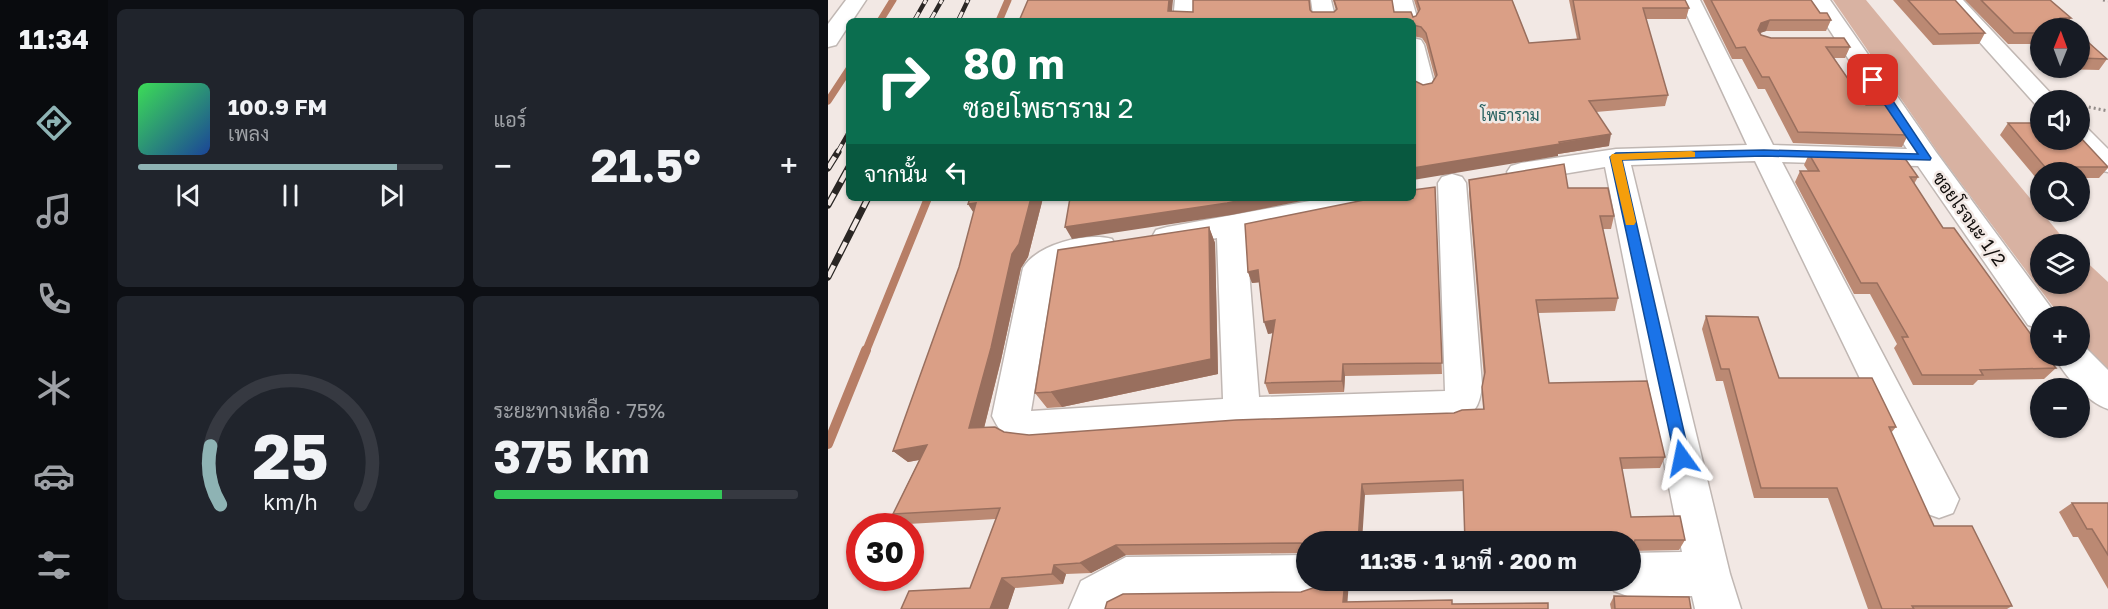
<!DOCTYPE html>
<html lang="th">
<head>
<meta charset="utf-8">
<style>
	body { margin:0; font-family:"Golos Text",Sarabun,sans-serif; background:#20242c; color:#f1f3f6; height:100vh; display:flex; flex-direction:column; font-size:22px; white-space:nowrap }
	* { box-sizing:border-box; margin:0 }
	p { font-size:20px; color:#9ea1a6 }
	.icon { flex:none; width:33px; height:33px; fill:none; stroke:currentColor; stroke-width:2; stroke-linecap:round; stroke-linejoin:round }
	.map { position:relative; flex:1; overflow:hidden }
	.side { display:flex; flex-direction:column; gap:9px; padding:9px; background:#0d0f14; width:720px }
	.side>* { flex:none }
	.hud { position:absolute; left:18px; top:18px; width:570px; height:183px; border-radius:9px; box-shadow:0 2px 4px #0004; background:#0b6e4f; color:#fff; overflow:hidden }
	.needle { width:39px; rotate:1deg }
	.controls { position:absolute; left:1202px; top:18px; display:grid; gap:12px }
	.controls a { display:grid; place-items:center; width:60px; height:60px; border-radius:50%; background:#171b24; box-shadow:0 2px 4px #0004; font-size:30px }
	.speed { position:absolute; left:18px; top:513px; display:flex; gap:12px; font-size:30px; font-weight:700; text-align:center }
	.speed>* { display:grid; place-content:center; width:78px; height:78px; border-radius:50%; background:#171b24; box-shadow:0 2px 4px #0004; line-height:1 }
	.speed .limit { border:9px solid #d22; background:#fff; color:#111 }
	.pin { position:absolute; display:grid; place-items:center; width:51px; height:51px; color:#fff; margin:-26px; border-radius:12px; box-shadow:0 3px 9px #0006 }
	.me { position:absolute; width:66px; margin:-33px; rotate:348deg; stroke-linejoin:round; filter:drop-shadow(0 0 4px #0008) }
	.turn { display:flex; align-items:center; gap:21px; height:126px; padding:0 18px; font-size:27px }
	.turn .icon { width:78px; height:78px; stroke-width:2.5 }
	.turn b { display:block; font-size:42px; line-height:51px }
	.then { display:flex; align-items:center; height:57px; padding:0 18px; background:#0003; gap:12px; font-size:22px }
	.big { font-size:45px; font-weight:700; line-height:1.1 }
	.side .widget { flex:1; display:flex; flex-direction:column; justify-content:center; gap:9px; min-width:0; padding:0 21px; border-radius:9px; background:#20242c }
	.side .dial { align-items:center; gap:0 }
	.dial svg { height:156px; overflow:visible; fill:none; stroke:#363941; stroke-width:7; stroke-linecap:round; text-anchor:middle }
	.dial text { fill:#f1f3f6; stroke:none }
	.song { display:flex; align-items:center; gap:18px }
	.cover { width:72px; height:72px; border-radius:9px; background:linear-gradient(135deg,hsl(130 70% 55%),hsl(220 70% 35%)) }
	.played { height:6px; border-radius:3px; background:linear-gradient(90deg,#8eb3b4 85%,#363941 85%) }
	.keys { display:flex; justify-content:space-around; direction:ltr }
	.heat { display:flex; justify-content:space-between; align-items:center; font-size:33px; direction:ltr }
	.charge { height:9px; border-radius:4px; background:linear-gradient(90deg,#34c759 75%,#363941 0) }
	.side .tiles { flex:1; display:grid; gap:9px; grid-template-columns:repeat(2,1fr) }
	.trip { position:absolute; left:468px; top:531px; width:345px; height:60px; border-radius:30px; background:#171b24; box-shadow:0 2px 4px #0004; font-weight:700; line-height:60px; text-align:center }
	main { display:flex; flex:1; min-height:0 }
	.tab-bar { display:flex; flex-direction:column; width:108px; justify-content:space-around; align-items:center; background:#090b0e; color:#9ea1a6 }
	.tab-bar .icon { width:42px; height:42px }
	.tab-bar .current { color:#8eb3b4 }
	.tab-bar b { font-size:27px; color:#f1f3f6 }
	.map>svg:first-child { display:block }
	.green { fill:#d8b2a2 }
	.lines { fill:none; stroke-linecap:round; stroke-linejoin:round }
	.stream-far2 { stroke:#b77e66; stroke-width:7 }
	.stream-far1 { stroke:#b77e66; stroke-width:8 }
	.stream { stroke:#b77e66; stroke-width:10 }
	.minor-casing { stroke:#c0b7b3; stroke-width:3 }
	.major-casing { stroke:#c0b7b3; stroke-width:3 }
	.path { stroke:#938c89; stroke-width:3; stroke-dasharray:2 3; stroke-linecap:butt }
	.minor { fill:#fff; fill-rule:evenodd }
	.major { fill:#fff; fill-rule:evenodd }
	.rail-far1-casing { stroke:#2a2624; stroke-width:4.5 }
	.rail-casing { stroke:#2a2624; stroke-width:7 }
	.rail-far1 { stroke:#f2e8e4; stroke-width:3; stroke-dasharray:10; stroke-linecap:butt }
	.rail { stroke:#f2e8e4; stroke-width:4.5; stroke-dasharray:13; stroke-linecap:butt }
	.wall { fill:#bb8973 }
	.shaded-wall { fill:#996f5e }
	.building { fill:#da9f86; stroke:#996f5e; stroke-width:1.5 }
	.route { fill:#1a73e8; stroke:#114b97; stroke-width:1.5 }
	.slow { fill:#f59e0b }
	.labels { text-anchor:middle; stroke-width:5; stroke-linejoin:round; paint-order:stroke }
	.far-neighbourhood-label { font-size:16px; fill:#286261; stroke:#f2e8e4 }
	.street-label { font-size:18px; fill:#110e0c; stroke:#f2e8e4 }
</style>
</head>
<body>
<main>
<nav class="tab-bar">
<b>11:34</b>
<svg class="icon current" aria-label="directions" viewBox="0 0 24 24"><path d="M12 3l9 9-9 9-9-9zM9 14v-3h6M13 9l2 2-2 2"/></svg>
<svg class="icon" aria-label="music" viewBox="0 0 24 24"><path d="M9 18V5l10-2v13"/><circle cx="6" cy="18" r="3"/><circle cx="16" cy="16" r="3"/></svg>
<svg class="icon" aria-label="phone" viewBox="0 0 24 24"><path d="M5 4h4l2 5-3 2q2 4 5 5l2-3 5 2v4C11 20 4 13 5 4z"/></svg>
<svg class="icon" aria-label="climate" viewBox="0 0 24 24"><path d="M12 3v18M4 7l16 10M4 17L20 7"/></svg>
<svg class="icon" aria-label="car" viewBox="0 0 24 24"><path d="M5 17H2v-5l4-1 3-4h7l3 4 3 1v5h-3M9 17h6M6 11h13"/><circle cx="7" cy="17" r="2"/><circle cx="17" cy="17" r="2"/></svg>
<svg class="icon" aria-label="filters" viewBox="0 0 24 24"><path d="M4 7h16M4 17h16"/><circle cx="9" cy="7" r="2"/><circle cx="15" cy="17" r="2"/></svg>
</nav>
<section class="side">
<div class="tiles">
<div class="widget">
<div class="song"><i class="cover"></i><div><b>100.9 FM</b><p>เพลง</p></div></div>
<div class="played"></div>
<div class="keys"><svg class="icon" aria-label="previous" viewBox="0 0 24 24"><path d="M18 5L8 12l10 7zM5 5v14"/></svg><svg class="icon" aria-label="pause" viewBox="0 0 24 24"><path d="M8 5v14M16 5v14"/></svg><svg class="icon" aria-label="next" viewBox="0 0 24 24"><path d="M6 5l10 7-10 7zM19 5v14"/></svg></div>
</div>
<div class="widget"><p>แอร์</p>
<div class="heat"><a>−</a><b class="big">21.5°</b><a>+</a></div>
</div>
<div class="widget dial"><svg viewBox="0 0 100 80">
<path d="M14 69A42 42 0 1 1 86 69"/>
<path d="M14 69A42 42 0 0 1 9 39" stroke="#8eb3b4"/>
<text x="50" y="56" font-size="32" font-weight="700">25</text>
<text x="50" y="72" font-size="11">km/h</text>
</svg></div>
<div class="widget"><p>ระยะทางเหลือ · 75%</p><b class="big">375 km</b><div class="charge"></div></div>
</div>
</section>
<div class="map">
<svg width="1280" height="609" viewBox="0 0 1280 609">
	<rect width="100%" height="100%" fill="#f2e8e4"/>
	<path class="green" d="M 1005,0 L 1038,0 L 1240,244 L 1212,244 L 1212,284 L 1251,284 L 1251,255 L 1280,282 L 1280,369 L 1277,369 L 1251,339 L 1251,316 L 1232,316 L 1111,154 Z"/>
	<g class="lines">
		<path class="stream-far2" d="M 52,21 L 65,0
			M 171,21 L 180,0
			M 0,101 L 21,69"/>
		<path class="stream-far1" d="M 38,351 L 100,198"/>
		<path class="stream" d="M 0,444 L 38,350"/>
		<g class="minor-casing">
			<path id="minor" d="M 347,0 L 367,0 L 367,21 L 345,21 Z
				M 483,0 L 503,0 L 508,21 L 486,21 Z
				M 564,0 L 584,0 L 590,21 L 587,26 L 585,21 L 568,21 Z
				M 852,0 L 872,0 L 945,145 L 1079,149 L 982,0 L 1002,0 L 1108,152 L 1229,316 L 1212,316 L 1212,329 L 1200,325 L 1090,166 L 954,162 L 1131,499 L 1125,513 L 1111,518 L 1097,513 L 927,161 L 803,165 L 902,574 L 913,609 L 867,609 L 864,596 L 802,597 L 786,591 L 782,580 L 802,580 L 802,553 L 854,552 L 777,167 L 693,181 L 683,178 L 679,172 L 683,166 L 693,163 L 788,149 L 919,145 Z
				M 1114,0 L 1135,0 L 1229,100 L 1212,100 L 1212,106 L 1208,105 Z
				M 585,38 L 593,40 L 596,45 L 607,87 L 604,92 L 595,94 L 585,90 Z
				M 1251,127 L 1260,129 L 1280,149 L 1280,172 L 1270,170 L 1241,140 L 1251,140 Z
				M 624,174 L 634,177 L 638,183 L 654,385 C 652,406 646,416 626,423 L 414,430 L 212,445 C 184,443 177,442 164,416 L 195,268 C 209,244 258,232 284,239 L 288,247 L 284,255 L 243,263 L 226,273 L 203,411 L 395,399 L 389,238 L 339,247 L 328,244 L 324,237 L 328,230 L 339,227 L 498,198 L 564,198 L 560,205 L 550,207 L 418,232 L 431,397 L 617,391 L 610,183 L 614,177 Z
				M 1251,344 L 1256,346 L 1280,370 L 1280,409 C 1259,402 1237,376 1226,356 L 1251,356 Z
				M 478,555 L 478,580 L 499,580 L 494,593 L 478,599 L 304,601 L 291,609 L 241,609 L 253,581 L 298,557 Z"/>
		</g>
		<g class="major-casing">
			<path id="major" d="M 18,0 L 38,0 L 24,21 L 21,21 L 21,25 L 8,45 L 0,47 L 0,24 Z"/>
		</g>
		<path class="path" d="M 1275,0 L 1280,1
			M 1251,105 L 1280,111"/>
		<use href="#minor" class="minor"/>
		<use href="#major" class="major"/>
		<g class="rail-far1-casing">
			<path id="rail-far1" d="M 86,21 L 98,0
				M 102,21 L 114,0
				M 130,21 L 140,0
				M 9,153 L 21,132"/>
		</g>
		<g class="rail-casing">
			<path id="rail" d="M 0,168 L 10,152
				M 0,205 L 21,167
				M 0,277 L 40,198"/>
		</g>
		<use href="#rail-far1" class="rail-far1"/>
		<use href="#rail" class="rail"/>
	</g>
	<path class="wall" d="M 365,0 L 482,0 L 483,11 L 484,12 L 506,12 L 508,11 L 505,0 L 564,0 L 566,12 L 585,17 L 588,16 L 590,13 L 586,0 L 684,0 L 701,43 L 749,39 L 741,0 L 857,0 L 861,8 L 858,19 L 818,19 L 840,95 L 837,106 L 768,112 L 781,146 L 730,154 L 730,156 L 595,85 L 604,83 L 607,78 L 598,44 L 594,38 L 585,36 L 585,21 L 344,11 L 365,12 Z
		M 875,0 L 983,0 L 992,13 L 1003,20 L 998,31 L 938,31 L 932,33 L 933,35 L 943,38 L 1022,47 L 1017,58 L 1006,58 L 1038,105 L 1080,135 L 1074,147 L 965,143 L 937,89 L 930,89 L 914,59 L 904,59 Z
		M 1065,0 L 1127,0 L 1157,33 L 1151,44 L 1105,45 Z
		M 1137,0 L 1222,0 L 1243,18 L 1239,24 L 1212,28 L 1212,51 L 1205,44 L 1180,44 Z
		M 1251,34 L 1279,59 L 1271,70 L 1231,69 L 1229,68 L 1251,68 Z
		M 1180,123 L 1280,166 L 1280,168 L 1271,178 L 1251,178 L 1251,172 L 1212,172 L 1212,178 L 1208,178 L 1172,135 Z
		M 981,154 L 1090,177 L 1086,184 L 1115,228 L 1228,368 L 1216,379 L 1150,380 L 1145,385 L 1085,385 L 1066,348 L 1069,344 L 1042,294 L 1026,294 L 967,182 L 972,171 L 980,171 L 976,165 Z
		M 641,180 L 740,188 L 786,216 L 783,229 L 775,229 L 790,298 L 787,311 L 710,313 L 721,383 L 837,457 L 832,468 L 794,469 L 803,517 L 857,540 L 851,550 L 803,551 L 802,553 L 802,542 L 636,491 L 537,495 L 478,542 L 478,574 L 476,568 L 476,553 L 298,555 L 263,573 L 238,574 L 235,584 L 187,588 L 180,609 L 73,609 L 142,588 L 168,519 L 80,524 L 65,514 L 91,460 L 80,462 L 65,451 L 131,267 L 146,213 L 140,204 L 141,201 L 139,198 L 215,198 L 200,257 L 193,268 L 173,360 L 156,428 L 176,432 L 201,435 L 626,413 L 655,409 L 654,387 L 656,378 L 641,193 Z
		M 607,187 L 614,374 L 517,376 L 516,392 L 441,394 L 437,383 L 445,333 L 440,334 L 432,282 L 424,283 L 420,272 Z
		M 381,227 L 387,243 L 390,374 L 234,407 L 219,408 L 207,393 Z
		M 878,316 L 951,378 L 1068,427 L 1063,433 L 1106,526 L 1184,606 L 1179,609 L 1040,609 L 1000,498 L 926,498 L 895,381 L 888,381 L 874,329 Z
		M 1244,503 L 1280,503 L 1280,589 L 1250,537 L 1245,537 L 1231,512 Z
		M 786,596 L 863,609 L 783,609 L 782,604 Z"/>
	<path class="shaded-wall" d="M 341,0 L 345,0 L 343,21 L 340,11 Z
		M 942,20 L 938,31 L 929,34 L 933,23 Z
		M 783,134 L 781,146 L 730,154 L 730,156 L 585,180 L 585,168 Z
		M 203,198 L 215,198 L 200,257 L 193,268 L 173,360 L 153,440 L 141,428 L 184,254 Z
		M 424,198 L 489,198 L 403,215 L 244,239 L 237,227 Z
		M 148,203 L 149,218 L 140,204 Z
		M 381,227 L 387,243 L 390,374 L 234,407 L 223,392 Z
		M 430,270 L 434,282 L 424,283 L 420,272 Z
		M 447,320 L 450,332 L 440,334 L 436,322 Z
		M 515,364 L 517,376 L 516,392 L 514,381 Z
		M 99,445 L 112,456 L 80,462 L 65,451 Z
		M 534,484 L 537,495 L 534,542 L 530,542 Z
		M 288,545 L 298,555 L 263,573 L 252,563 Z
		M 226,565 L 238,574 L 235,584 L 224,574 Z
		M 174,578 L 187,588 L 180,609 L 162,609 Z
		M 517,580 L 521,580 L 519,609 L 515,602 Z"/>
	<path class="building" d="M 200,0 L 341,0 L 340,11 L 365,12 L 365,0 L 481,0 L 482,10 L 484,12 L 506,12 L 509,9 L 506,0 L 564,0 L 566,12 L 583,12 L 585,17 L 588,16 L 592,9 L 589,0 L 684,0 L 701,43 L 752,39 L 745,0 L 857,0 L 861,8 L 815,8 L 840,95 L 761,101 L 783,134 L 731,142 L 732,144 L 585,168 L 585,80 L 595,85 L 604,83 L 609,75 L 598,33 L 593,27 L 585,25 L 585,21 L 191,21 Z
		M 883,0 L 983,0 L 992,13 L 999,13 L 1003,20 L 942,20 L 933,23 L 930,30 L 933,35 L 943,38 L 1016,38 L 1022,47 L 998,47 L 1038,105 L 1060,105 L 1080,135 L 970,132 L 941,77 L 934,77 L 917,47 L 908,48 Z
		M 1080,0 L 1127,0 L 1157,33 L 1111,34 Z
		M 1153,0 L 1222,0 L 1243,18 L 1233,18 L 1245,28 L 1212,28 L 1212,33 L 1186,33 Z
		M 1251,34 L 1279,59 L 1251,58 Z
		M 1180,123 L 1212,123 L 1212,140 L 1251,140 L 1251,136 L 1280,167 L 1217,167 Z
		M 981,154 L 1076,157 L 1090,177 L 1082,177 L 1115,228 L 1126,228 L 1212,347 L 1212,356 L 1218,356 L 1228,368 L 1152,370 L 1155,375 L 1094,375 L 1074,337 L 1080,337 L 1049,283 L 1033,283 L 972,171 L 991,171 Z
		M 736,164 L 740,188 L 780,188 L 786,216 L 772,216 L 790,298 L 708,300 L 721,383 L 819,381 L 837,457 L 792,458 L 803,517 L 852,516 L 857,540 L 807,540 L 804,549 L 802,549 L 802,542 L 637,542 L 635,480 L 534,484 L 530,542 L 478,542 L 478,568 L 476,568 L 476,545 L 473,543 L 288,545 L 252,563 L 226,565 L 224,574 L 174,578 L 162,609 L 73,609 L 81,591 L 142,588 L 172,508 L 65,514 L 99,445 L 65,451 L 131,267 L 148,203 L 140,204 L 142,198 L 203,198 L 191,244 L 184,254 L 163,348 L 141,428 L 167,427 L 176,432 L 201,435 L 408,420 L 626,413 L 634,410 L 656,409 L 654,387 L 657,372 L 641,180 Z
		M 607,187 L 614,363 L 515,364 L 514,381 L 437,383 L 447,320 L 436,322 L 430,270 L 420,272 L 417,224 L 546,198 L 585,198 L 585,190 Z
		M 242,198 L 424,198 L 399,203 L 237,227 Z
		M 381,227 L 383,359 L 223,392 L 207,393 L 230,250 Z
		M 878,316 L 930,317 L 951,378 L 1044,378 L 1068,427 L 1061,427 L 1106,526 L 1144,526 L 1184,606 L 1084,606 L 1086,609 L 1054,609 L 1009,488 L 933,488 L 901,369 L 893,369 Z
		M 1244,503 L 1280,503 L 1280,555 L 1264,529 L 1259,529 Z
		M 493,580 L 517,580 L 515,602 L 624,600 L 624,604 L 720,603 L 720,609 L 277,609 L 279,602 L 295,594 L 473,592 L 491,586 Z
		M 786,596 L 861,597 L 863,609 L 787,609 Z"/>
	<path class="route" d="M 1042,77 L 1049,77 L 1103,158 L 1102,160 L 936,156 L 794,160 L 862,458 L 860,463 L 854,465 L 848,463 L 782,157 L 788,153 L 936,150 L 1090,154 L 1040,80 Z"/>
	<path class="slow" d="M 863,151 L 867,152 L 867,157 L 794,160 L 808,222 L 806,225 L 798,225 L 782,157 L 784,154 Z"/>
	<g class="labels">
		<g class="far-neighbourhood-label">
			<text x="682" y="121">โพธาราม</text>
		</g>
		<g class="street-label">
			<text transform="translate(1141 219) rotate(54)" y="6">ซอยโรจนะ 1/2</text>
		</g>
	</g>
</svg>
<div class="controls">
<a><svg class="needle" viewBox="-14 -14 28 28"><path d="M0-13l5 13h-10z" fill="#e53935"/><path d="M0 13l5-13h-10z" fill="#9ea1a6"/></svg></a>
<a><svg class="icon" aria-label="sound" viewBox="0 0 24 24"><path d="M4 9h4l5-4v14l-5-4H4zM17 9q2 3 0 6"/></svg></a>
<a><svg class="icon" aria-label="search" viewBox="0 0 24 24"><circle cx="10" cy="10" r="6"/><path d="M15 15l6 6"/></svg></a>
<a><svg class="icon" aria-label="layers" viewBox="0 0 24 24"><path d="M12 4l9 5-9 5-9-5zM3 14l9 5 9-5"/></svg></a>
<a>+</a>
<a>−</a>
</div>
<div class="speed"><div class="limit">30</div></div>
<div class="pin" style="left:1045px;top:80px;background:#d93025"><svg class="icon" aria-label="arrive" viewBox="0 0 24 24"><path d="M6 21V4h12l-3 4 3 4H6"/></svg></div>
<svg class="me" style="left:854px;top:458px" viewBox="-20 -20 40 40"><path d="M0-17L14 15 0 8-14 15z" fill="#1a73e8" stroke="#fff" stroke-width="4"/></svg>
<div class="trip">11:35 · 1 นาที · 200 m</div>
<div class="hud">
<div class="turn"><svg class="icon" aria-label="right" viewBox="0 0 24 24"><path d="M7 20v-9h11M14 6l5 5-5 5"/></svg><div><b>80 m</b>ซอยโพธาราม 2</div></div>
<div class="then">จากนั้น<svg class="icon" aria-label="left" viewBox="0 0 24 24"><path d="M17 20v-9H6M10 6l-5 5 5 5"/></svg></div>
</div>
</div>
</main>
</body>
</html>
